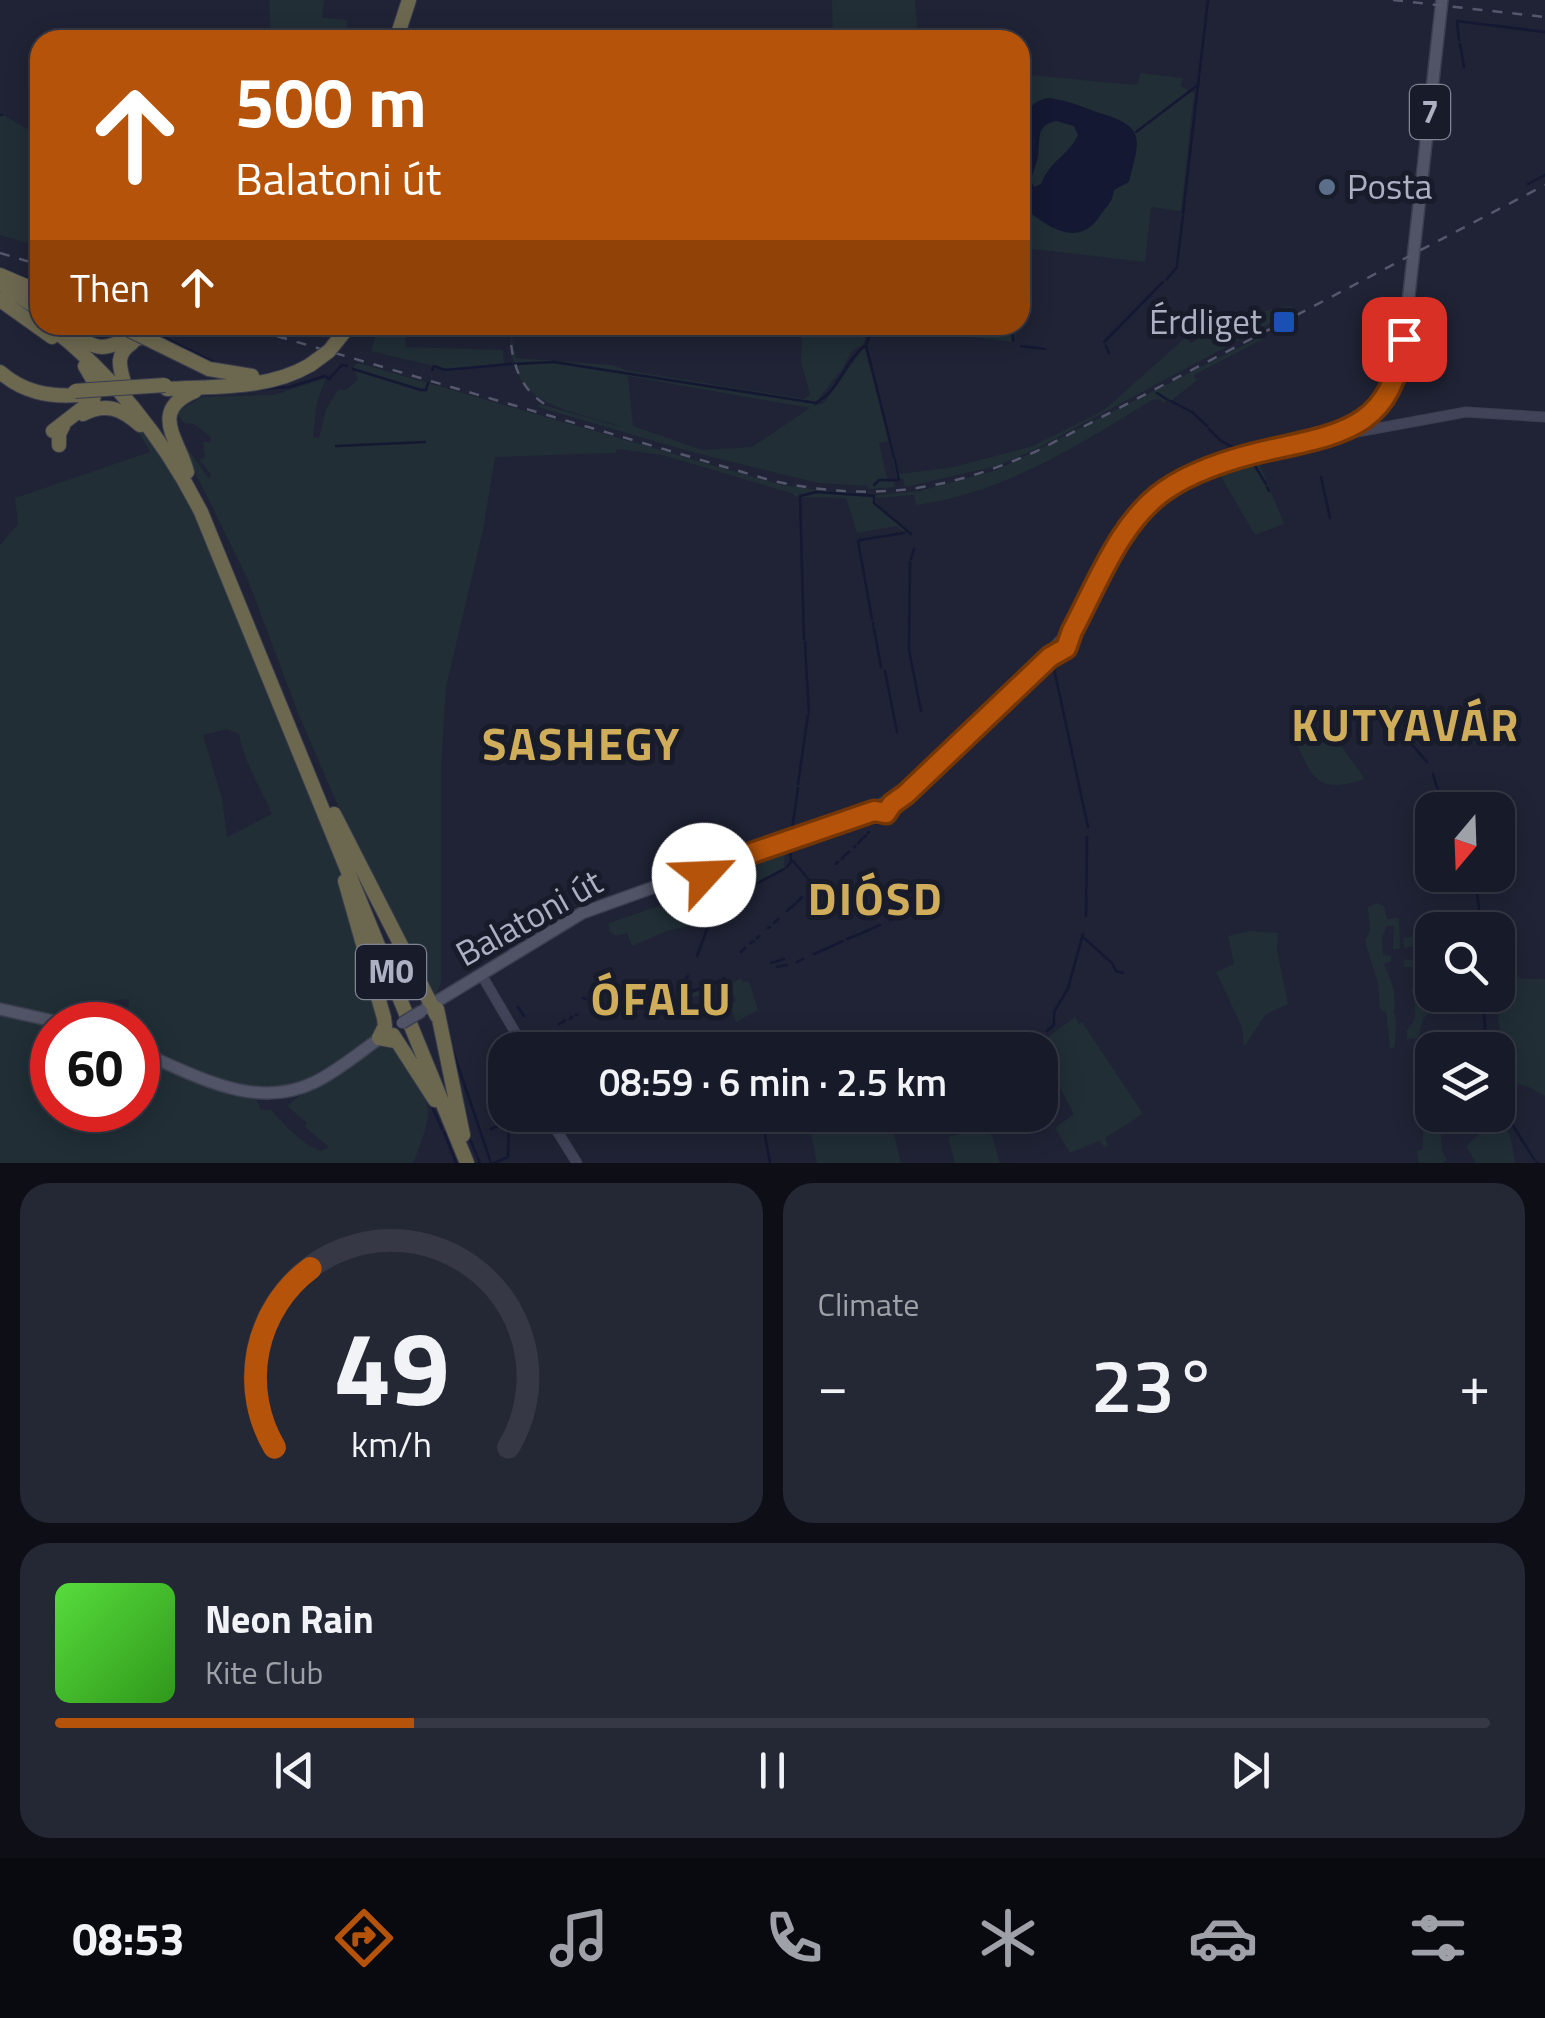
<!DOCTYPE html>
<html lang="en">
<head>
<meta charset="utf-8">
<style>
	body { margin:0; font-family:"Titillium Web",sans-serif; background:#242734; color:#f1f3f6; height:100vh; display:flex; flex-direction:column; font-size:38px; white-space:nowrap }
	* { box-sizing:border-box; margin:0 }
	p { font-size:32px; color:#9ea1a8 }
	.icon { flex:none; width:55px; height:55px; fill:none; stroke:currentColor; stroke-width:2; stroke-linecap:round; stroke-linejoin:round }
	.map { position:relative; height:1163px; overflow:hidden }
	.drawer { display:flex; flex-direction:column; gap:20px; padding:20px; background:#0d0e16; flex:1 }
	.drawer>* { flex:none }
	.hud { position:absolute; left:30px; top:30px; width:1000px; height:305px; border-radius:30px; box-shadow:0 5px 25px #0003,0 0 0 2px #363845; background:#b45309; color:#fff; overflow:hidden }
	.needle { width:65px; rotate:199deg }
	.buttons { position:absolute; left:1415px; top:792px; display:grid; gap:20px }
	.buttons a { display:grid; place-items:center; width:100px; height:100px; border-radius:20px; background:#171a28; box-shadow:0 5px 25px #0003,0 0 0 2px #363845; font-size:50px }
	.speed { position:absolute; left:30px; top:1002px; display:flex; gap:20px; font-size:50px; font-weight:700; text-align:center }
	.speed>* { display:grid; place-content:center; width:130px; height:130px; border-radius:50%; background:#171a28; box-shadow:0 5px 25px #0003,0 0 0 2px #363845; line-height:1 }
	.speed .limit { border:15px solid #d22; background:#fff; color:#111 }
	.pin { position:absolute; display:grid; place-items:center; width:85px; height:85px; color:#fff; margin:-42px; border-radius:20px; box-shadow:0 5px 15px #0006 }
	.me { position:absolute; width:110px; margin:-55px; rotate:65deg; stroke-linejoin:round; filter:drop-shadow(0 0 8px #0008) }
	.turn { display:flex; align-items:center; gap:35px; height:210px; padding:0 40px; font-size:45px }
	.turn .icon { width:130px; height:130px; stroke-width:2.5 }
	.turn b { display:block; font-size:70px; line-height:85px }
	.then { display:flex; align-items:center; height:95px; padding:0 40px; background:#0003; gap:20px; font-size:38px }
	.big { font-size:75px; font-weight:600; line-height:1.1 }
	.drawer .tile { flex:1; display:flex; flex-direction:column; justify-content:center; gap:15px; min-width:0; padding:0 35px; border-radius:30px; background:#242734 }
	.drawer .dial { align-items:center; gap:0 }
	.dial svg { height:260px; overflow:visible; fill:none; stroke:#363845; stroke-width:7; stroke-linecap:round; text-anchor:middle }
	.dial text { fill:#f1f3f6; stroke:none }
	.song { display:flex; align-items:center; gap:30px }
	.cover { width:120px; height:120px; border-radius:15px; background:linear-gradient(135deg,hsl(110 70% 55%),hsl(110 70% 35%)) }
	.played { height:10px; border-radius:5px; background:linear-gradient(90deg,#b45309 25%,#363845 25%) }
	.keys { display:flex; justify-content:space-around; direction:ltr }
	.heat { display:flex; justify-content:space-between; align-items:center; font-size:55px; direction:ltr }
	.drawer .tiles { flex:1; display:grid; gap:20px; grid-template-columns:1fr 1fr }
	.tile:last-child { grid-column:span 2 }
	.trip { position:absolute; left:488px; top:1032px; width:570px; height:100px; border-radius:30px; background:#171a28; box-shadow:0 5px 25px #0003,0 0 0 2px #363845; font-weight:600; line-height:100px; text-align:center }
	.dock { display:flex; height:160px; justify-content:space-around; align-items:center; background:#090a10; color:#9ea1a8 }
	.dock .icon { width:70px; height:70px }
	.dock .active { color:#b45309 }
	.dock b { font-size:45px; color:#f1f3f6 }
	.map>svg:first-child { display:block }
	.green { fill:#212e36; fill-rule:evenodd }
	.water { fill:#141832; fill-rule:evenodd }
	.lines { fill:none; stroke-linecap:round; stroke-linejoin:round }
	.stream { stroke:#141832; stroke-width:2.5 }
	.secondary-casing { stroke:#3c3f4f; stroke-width:11 }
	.primary-casing { stroke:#3c3f4f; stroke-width:14 }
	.highway-casing { stroke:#3a3d4d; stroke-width:16 }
	.secondary { stroke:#414359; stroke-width:9 }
	.primary { stroke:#505466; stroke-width:11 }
	.highway { stroke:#6c6850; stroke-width:14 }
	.rail { stroke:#55586d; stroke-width:2.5; stroke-dasharray:10 10; stroke-linecap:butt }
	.primary-bridge-casing { stroke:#3c3f4f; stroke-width:14; stroke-linecap:butt }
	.highway-bridge-casing { stroke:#3a3d4d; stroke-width:16; stroke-linecap:butt }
	.primary-bridge { stroke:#505466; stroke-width:11 }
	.highway-bridge { stroke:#6c6850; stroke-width:14 }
	.route-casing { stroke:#753606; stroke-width:25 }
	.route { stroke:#b45309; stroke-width:18 }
	.service-dot { fill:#5c6f8a; stroke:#181b2a; stroke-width:4 }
	.transit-dot { fill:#1a4fb4; stroke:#181b2a; stroke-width:4 }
	.labels { text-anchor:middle; stroke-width:10; stroke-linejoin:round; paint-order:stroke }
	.shield { fill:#181b2a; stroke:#808395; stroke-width:2.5 }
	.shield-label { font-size:32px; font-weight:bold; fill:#adafc3 }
	.poi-label { font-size:35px; fill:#adafc3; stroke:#181b2a; text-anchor:start }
	.street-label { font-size:35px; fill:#adafc3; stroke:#181b2a }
	.district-label { font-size:45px; font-weight:bold; letter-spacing:2.5px; fill:#d0ad5b; stroke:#181b2a }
</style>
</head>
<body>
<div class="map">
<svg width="1545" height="1163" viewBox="0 0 1545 1163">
	<rect width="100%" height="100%" fill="#1f2335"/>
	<path class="green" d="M 269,0 L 324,0 L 322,18 L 347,20 L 348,40 L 271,40 Z
		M 832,0 L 915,0 L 918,40 L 833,40 Z
		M 1140,73 L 1183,78 L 1180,86 L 1194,93 L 1181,211 L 1151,207 L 1145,262 L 1025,248 L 1020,298 L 1020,74 L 1134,85 L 1138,83 Z
		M 0,113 L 29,130 L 40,143 L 40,247 L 0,235 Z
		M 1292,306 L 1293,311 L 1036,449 L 997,466 L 905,487 L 903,479 L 897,478 L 888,441 L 879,443 L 888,482 L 893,482 L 895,487 L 868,489 L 868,486 L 818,483 L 688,451 L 538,407 L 539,404 L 625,428 C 587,413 527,411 514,364 C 510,352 511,338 509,325 L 516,358 L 612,365 L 625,370 L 805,399 L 810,394 L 801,362 L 802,325 L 871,325 L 863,344 L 851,352 L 843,368 L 813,406 L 824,403 L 864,347 L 900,474 L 954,467 L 1033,446 L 1104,410 L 1185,338 L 1192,343 C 1221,321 1257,311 1292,306 ZM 628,376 L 810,408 L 752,447 L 702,450 L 633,426 Z
		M 379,325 L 404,325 L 406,347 L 503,350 L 504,365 L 446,369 L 371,351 Z
		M 928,325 L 1017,325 L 1013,342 L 927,332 Z
		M 1264,335 L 1267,337 L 1194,375 L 1196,380 L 1205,374 L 1172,400 L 1162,403 L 1161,399 L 1152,400 C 1078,446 1003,493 916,505 L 914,495 L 876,498 L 877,503 L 906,530 L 904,532 L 896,526 L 857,533 L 846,498 L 797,497 L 791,493 L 662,455 L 617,449 L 616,453 L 495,457 L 483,530 L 446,687 L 441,770 L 441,981 L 437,995 L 432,995 L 350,834 L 298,713 L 248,580 L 181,444 L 187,447 L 208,478 L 212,476 L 199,459 L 205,458 L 203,442 L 211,442 L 211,437 L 194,424 L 184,423 L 176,412 L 202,397 L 274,395 L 326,378 L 317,402 L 313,437 L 319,438 L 326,409 L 338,390 L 346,390 L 358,379 L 353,366 L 359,363 L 781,485 L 867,496 L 920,491 L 997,470 Z
		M 112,409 C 200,437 368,929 383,1028 C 360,1048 336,1073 308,1084 C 248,1106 191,1071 138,1048 L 138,1025 L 127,1025 L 129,999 L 101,1002 L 105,1025 L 78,1025 L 0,1006 L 0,545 L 18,524 L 15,498 L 150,452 C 134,420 123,419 93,411 ZM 227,729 L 239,734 C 244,762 260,787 272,814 L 227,837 L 222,799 L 203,735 Z
		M 1257,457 L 1284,524 L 1255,535 L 1217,470 Z
		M 1330,731 L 1361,773 L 1364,779 C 1316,796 1311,775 1294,738 Z
		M 785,847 L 784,868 L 747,889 L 740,899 L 716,918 L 721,911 L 718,907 L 729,902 L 727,896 L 732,894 L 732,887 L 716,892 L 714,884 L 703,888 L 702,884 L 719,869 Z
		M 700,892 L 703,904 L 689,908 L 693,925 L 667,931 L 632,946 L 627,933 L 616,936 L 609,931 L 609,923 Z
		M 1377,903 L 1384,906 L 1387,919 L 1399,918 L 1400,949 L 1393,949 L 1394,926 L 1387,926 L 1382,937 L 1383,955 L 1391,956 L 1391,961 L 1384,964 L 1394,989 L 1395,1008 L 1393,1010 L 1396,1020 L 1395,1047 L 1390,1049 L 1386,1012 L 1380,1009 L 1378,984 L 1365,941 L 1370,930 L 1368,907 Z
		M 1250,931 L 1278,933 L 1277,950 L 1288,1004 L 1265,1015 L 1244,1047 L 1242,1027 L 1216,972 L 1234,964 L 1228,936 Z
		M 1432,933 L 1432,995 L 1440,995 L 1423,1020 L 1418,1038 L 1407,1039 L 1407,1030 L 1415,1019 L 1415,993 L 1411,990 L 1415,981 L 1413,967 L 1404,967 L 1404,959 L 1421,962 L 1421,953 L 1426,948 L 1423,945 L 1404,948 L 1403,938 Z
		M 1505,967 L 1522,979 L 1545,979 L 1545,1096 L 1529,1087 L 1507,1082 L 1497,1010 L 1498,968 Z
		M 741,978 L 743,982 L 749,981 L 758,1010 L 736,1022 L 729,1004 L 736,1001 L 730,986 L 664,1006 C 683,989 723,990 741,978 Z
		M 0,1013 L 52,1025 L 52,1110 L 138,1110 L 138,1054 L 255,1097 L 261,1110 L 271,1110 C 285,1125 302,1145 321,1151 L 329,1147 L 305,1127 L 307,1123 L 287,1106 L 310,1087 L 384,1043 L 391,1046 C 429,1101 440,1098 413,1163 L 0,1163 Z
		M 1075,1017 L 1079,1024 L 1082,1022 L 1143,1114 L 1105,1138 L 1108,1145 L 1105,1148 L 1099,1141 L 1070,1153 L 1055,1128 L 1074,1114 L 1040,1050 L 1032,1049 Z
		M 1418,1080 L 1425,1080 L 1432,1115 L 1440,1115 L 1442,1151 L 1447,1160 L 1443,1163 L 1419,1163 L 1417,1151 L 1423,1149 L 1423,1119 L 1427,1117 L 1426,1105 L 1419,1103 Z
		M 808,1120 L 862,1132 L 892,1126 L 901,1163 L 817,1163 Z
		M 1494,1120 L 1498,1124 L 1504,1122 L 1511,1139 L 1515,1163 L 1476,1163 L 1466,1146 Z
		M 989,1127 L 1000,1163 L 955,1163 L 948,1137 Z"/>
	<path class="water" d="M 1048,98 C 1072,101 1081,107 1103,114 C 1150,128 1137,145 1129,182 L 1114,190 C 1112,204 1107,205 1100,216 C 1077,251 1043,224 1020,204 C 1020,174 1008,104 1048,98 ZM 1056,121 L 1074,126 L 1078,135 C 1069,155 1051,159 1041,184 L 1034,187 L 1031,180 C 1033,172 1037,163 1038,155 C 1041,138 1035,126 1056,121 Z"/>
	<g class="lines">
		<path class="stream" d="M 1459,40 L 1457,21 L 1545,32
			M 1460,44 L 1464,67
			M 0,115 L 2,115
			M 1136,132 L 1198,85 L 1208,0
			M 1528,184 L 1545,175
			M 1183,213 L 1198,85
			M 1020,227 L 1024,224
			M 1177,265 L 1183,216
			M 15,274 L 40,284
			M 1167,279 L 1177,267
			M 39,299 L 40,300
			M 873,325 L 866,345 L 894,458
			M 1012,325 L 1013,341
			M 159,335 L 216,363
			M 1104,342 L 1163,282
			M 1021,346 L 1045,349
			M 1106,346 L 1109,353
			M 514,364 L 554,362 L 816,403 C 841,389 843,362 866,345
			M 353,369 L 421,390 L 426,390 L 428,383
			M 432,370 L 434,366 L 445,370 L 511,364
			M 258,389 L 289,387 L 325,376 L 329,379 L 342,365 L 347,366
			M 1157,393 L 1168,400
			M 1171,401 L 1192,412 L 1207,426
			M 1209,429 L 1221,441 L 1235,448
			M 336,446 L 425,442
			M 1252,461 L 1266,484
			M 1321,477 L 1330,518
			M 874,485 L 879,480 L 899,480 L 895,460
			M 1267,487 L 1269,491
			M 860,540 L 904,533
			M 858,541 L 872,619
			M 911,559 L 914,549
			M 910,562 L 909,650 L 921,711
			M 873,623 L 873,626
			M 874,629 L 881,667
			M 804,639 L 800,496 L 816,492 L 874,496 L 874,503 L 911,534
			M 805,642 L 806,661
			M 1057,654 L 1052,659 L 1088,827
			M 806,663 L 809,712
			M 885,671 L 897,732
			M 1392,721 L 1427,762
			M 1433,774 L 1444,810
			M 798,784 L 808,715
			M 877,824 L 878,824
			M 868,833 L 869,832
			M 791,836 L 798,788
			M 864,837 L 866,836
			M 858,843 L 862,839
			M 854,847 L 855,846
			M 845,855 L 849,852
			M 842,859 L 844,856
			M 793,861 L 811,882
			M 836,864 L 838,862
			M 787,867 L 791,862 L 790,846
			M 1470,875 L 1476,891
			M 810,889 L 814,885
			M 1477,894 L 1480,916
			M 797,902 L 802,897
			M 787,911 L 795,904
			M 1086,916 L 1087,837
			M 1481,918 L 1483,930
			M 890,920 L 893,919
			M 774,923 L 778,919
			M 712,924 L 742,899 L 748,888 L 784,869
			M 768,928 L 770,927
			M 873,928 L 880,925
			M 862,933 L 871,929
			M 757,938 L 759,936
			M 1084,938 L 1112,963 L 1116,971 L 1123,973
			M 847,939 L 860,934
			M 750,943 L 754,941
			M 832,946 L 843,941
			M 741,952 L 745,948
			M 814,954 L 830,947
			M 697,956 L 708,926
			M 775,962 L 784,959
			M 797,962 L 803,959
			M 771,963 L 773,962
			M 777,967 L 787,965
			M 685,980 L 688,976
			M 708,986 L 725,978
			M 678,988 L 683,983
			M 690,992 L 706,986
			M 1483,995 L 1486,1050
			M 583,998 L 586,999
			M 518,1007 L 524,1016
			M 576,1015 L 577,1015
			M 570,1019 L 572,1017
			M 563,1022 L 565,1020
			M 559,1024 L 561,1023
			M 1047,1031 L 1054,1025 L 1054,1012 L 1068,988 L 1083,934
			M 1020,1050 L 1030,1043
			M 453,1051 L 491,1163
			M 1498,1102 L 1503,1110
			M 431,1104 L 442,1129
			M 1505,1113 L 1534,1159
			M 576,1119 L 587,1115
			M 763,1124 L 770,1163
			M 491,1129 L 521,1115
			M 444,1132 L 456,1163
			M 469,1137 L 480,1163
			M 1536,1162 L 1537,1163
			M 494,1163 L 508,1157 L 509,1122"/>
		<g class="secondary-casing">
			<path id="secondary" d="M 1341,435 L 1466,412 L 1545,417
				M 481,974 L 515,1032 L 519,1050
				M 547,1115 L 577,1163"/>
		</g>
		<g class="primary-casing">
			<path id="primary" d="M 1067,643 C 1084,601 1124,523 1159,495 C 1192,469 1238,456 1279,448 C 1353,432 1392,422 1404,339 L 1442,0
				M 888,808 L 1027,680 L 1060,642 L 1065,642 L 1067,645 L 1063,650 L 1058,646
				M 703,871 C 766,852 835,828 893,799
				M 426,1008 L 582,913 L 696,872
				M 0,1009 L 71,1025
				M 138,1051 C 193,1074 255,1112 315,1082 C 341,1069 362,1050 386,1034"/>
		</g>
		<g class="highway-casing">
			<path id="highway" d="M 396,40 L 409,0
				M 0,275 L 40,292
				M 0,284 L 40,310
				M 0,300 L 52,337
				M 48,325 C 113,375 164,439 201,512 L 467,1163
				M 71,334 C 111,358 103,342 141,338
				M 156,343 L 209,369 L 252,376
				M 0,372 C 23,392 48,397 78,395
				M 125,386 C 120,368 114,355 132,343
				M 167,389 C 214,386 268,390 310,365
				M 83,414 C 106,402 122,409 140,425
				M 53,431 L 93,400 L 96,385 L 85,366
				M 59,445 L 59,434 L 63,426
				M 187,472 C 180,441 147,411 195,391
				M 334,814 L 437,1016
				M 345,881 L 384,1018 L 385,1026 L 379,1038 L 395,1041
				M 437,1009 L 463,1135
				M 393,1035 L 435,1100"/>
		</g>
		<use href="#secondary" class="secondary"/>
		<use href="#primary" class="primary"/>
		<use href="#highway" class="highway"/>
		<path class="rail" d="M 1393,0 L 1545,17
			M 0,253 L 40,265
			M 239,325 L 773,481 C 871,502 945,492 1037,451 L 1545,185
			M 509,325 C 512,362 517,390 553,409"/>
		<g class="primary-bridge-casing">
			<path id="primary-bridge" d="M 402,1023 L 422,1011"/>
		</g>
		<g class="highway-bridge-casing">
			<path id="highway-bridge" d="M 121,326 L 156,343
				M 310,365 L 329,351 L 345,331
				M 75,391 L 165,385"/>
		</g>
		<use href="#primary-bridge" class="primary-bridge"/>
		<use href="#highway-bridge" class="highway-bridge"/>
	</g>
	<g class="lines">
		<g class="route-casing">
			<path id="route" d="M 704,875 L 720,864 L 874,811 L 886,813 L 892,804 L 906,794 L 1050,657 L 1066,648 L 1072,631 C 1097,585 1119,523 1164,491 C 1197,468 1240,456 1278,448 C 1352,432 1391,423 1404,339"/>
		</g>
		<use href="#route" class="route"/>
	</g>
	<circle class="service-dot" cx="1327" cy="187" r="10"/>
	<rect class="transit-dot" x="1272" y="310" width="24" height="24" rx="5"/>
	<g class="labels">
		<g class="shield">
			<rect x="1410" y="85" width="40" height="54" rx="8"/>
			<rect x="356" y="945" width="70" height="54" rx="8"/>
		</g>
		<g class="shield-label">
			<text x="1430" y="123">7</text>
			<text x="391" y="983">M0</text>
		</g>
		<g class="poi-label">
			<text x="1347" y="199">Posta</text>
			<text x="1262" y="334" text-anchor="end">Érdliget</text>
		</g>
		<g class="street-label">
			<text transform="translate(529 918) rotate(-29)" y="12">Balatoni út</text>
		</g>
		<g class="district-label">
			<text x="1406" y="741">KUTYAVÁR</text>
			<text x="582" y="760">SASHEGY</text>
			<text x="876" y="915">DIÓSD</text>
			<text x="662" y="1015">ÓFALU</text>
		</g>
	</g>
</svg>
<div class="buttons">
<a><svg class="needle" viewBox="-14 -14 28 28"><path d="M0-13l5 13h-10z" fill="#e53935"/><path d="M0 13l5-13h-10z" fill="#9ea1a8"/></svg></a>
<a><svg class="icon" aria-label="search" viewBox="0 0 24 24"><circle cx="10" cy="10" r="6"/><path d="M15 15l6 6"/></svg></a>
<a><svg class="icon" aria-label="layers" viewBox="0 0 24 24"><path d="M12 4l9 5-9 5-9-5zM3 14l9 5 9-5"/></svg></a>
</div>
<div class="speed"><div class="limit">60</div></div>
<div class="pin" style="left:1404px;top:339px;background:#d93025"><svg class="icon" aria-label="arrive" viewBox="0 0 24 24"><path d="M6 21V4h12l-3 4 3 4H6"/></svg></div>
<svg class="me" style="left:704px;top:875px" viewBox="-20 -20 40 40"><circle r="19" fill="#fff"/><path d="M0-13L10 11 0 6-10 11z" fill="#b45309"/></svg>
<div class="trip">08:59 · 6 min · 2.5 km</div>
<div class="hud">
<div class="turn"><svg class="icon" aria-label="ahead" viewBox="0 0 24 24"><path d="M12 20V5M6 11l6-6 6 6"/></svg><div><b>500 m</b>Balatoni út</div></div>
<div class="then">Then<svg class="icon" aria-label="ahead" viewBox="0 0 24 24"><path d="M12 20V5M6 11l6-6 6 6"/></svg></div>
</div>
</div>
<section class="drawer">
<div class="tiles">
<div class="tile dial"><svg viewBox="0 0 100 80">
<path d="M14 69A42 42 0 1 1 86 69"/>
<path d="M14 69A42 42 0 0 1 25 14" stroke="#b45309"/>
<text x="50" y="56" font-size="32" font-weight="700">49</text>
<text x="50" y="72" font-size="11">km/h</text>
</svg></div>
<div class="tile"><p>Climate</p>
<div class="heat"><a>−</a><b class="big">23°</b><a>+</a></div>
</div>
<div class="tile">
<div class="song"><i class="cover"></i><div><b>Neon Rain</b><p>Kite Club</p></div></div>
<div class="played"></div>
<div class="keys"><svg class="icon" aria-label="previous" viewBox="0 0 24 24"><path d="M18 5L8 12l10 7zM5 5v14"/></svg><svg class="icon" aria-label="pause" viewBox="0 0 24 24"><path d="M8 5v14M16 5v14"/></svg><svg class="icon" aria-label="next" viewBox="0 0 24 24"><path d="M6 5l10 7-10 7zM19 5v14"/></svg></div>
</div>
</div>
</section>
<nav class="dock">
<b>08:53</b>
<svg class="icon active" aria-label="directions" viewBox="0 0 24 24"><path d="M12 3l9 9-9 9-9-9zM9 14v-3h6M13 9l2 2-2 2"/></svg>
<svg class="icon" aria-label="music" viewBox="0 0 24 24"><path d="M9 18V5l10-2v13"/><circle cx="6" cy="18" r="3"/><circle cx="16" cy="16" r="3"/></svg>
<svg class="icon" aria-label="phone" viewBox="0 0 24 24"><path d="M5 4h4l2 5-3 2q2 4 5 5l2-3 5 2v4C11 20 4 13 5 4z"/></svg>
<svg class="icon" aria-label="climate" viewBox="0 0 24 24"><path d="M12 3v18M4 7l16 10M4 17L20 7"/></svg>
<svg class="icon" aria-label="car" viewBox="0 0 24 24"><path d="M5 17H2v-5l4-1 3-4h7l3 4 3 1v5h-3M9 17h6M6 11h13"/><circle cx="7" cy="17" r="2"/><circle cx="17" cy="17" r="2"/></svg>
<svg class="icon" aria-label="filters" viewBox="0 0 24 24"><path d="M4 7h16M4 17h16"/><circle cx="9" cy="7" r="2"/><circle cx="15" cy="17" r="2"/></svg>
</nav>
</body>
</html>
